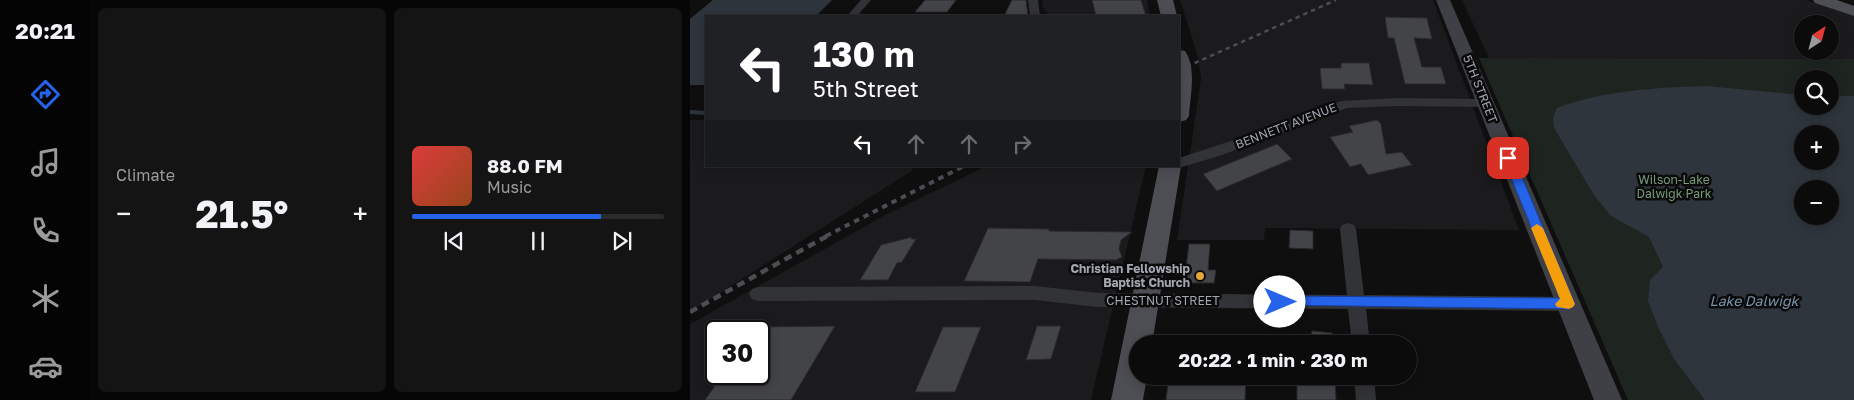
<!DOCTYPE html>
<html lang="en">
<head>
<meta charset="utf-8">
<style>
	body { margin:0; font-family:"Golos Text",sans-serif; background:#141415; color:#f1f3f6; height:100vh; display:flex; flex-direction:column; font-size:19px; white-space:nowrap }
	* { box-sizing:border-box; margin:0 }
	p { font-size:16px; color:#9a9b9d }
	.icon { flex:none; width:28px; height:28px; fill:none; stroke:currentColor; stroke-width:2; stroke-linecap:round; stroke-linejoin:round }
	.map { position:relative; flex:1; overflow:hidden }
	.sheet { display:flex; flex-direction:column; gap:8px; padding:8px; background:#060607; width:600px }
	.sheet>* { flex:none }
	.guide { position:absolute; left:15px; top:15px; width:475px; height:152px; border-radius:0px; box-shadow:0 2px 12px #0003,0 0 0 1px #2b2b2d; background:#202124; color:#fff; overflow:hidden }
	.needle { width:32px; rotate:36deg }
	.tools { position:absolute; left:1104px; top:15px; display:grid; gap:10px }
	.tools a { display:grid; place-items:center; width:45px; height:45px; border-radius:50%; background:#0b0b0c; box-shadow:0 2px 12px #0003,0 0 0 1px #2b2b2d; font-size:25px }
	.speed { position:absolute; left:15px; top:320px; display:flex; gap:10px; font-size:25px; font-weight:700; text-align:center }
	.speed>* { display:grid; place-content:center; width:65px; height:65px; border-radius:50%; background:#0b0b0c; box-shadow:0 2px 12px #0003,0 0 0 1px #2b2b2d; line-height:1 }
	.speed .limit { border:2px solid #111; border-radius:8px; background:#fff; color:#111 }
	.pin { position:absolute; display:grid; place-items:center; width:42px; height:42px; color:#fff; margin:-21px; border-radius:10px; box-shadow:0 2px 8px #0006 }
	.me { position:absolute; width:55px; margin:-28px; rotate:90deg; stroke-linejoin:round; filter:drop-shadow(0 0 4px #0008) }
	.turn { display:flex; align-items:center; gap:18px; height:105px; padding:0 25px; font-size:22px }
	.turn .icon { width:65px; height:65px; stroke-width:2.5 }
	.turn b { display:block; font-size:35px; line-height:42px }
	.lanes { display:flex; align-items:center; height:48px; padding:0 25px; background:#0003; justify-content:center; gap:25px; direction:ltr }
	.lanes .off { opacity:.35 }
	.big { font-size:38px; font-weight:700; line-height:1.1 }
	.sheet .tile { flex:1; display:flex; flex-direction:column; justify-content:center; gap:8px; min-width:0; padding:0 18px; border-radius:8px; background:#141415 }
	.song { display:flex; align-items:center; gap:15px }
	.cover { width:60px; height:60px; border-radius:8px; background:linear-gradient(135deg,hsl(0 70% 55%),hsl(20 70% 35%)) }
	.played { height:5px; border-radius:2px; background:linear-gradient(90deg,#2563eb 75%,#2b2b2d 75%) }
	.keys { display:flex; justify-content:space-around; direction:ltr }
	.heat { display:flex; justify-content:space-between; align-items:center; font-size:28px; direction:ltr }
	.sheet .tiles { flex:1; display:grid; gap:8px; grid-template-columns:repeat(2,1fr) }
	.trip { position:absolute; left:439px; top:335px; width:288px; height:50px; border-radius:25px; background:#0b0b0c; box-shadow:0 2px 12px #0003,0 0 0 1px #2b2b2d; font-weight:700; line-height:50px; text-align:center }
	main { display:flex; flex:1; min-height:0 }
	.tabs { display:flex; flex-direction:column; width:90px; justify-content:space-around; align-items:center; background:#040405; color:#9a9b9d }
	.tabs .icon { width:35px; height:35px }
	.tabs .on { color:#2563eb }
	.tabs b { font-size:22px; color:#f1f3f6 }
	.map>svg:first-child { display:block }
	.built { fill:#1b1b1d; fill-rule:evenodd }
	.green { fill:#1e241f; fill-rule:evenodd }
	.water { fill:#2e353c; fill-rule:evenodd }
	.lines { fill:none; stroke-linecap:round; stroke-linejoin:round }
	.stream { stroke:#2e353c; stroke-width:4 }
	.building { fill:#434448; stroke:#29292c }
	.street { fill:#323337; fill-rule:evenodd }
	.secondary { fill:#3f4045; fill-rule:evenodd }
	.primary { fill:#4d4e54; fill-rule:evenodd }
	.rail-far2 { stroke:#4b4d52; stroke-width:2.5; stroke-dasharray:4.5 4; stroke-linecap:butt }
	.rail-far1 { stroke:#4b4d52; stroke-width:4; stroke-dasharray:5.5 5; stroke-linecap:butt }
	.rail { stroke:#4b4d52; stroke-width:4.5; stroke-dasharray:8 5.5; stroke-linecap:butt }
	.route { fill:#2563eb; stroke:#184099 }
	.slow { fill:#f59e0b }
	.poi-dot { fill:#e2aa35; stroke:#0a0a0b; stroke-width:2 }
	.labels { text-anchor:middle; stroke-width:5; stroke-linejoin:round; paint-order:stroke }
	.street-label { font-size:12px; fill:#a1a6b0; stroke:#0a0a0b }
	.park-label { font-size:12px; fill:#799a7c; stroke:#0a0a0b }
	.poi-label { font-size:12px; font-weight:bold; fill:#a1a6b0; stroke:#0a0a0b; text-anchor:end }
	.water-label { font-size:14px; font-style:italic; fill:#7a93a9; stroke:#0a0a0b }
</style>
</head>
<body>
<main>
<nav class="tabs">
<b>20:21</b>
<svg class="icon on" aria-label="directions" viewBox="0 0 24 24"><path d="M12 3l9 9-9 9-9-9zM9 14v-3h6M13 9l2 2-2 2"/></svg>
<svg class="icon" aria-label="music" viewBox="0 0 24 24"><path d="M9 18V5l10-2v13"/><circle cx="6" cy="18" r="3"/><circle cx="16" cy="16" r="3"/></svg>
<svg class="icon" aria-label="phone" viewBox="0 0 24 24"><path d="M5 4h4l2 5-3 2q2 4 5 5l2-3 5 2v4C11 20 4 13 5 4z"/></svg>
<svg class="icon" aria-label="climate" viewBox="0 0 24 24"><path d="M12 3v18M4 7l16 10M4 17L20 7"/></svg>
<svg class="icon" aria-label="car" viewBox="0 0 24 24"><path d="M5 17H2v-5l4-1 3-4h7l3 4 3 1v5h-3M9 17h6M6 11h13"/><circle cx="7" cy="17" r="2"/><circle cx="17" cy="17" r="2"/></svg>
</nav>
<section class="sheet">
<div class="tiles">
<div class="tile"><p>Climate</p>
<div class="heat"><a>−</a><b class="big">21.5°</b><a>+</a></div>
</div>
<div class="tile">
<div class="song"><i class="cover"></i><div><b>88.0 FM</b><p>Music</p></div></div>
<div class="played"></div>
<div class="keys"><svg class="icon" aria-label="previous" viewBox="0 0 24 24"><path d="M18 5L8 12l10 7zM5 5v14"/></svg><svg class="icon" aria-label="pause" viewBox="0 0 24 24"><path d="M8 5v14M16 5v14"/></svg><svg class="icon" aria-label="next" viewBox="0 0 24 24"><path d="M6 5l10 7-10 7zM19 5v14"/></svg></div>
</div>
</div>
</section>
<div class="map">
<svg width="1164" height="400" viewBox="0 0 1164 400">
	<rect width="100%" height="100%" fill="#0f0f10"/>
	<path class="built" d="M 353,0 L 457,0 L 460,16 L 360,16 L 352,6 Z
		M 490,0 L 743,0 L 829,230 L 575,228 L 574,240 L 487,240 L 511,79 L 508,57 Z
		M 772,0 L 1116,0 L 1164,16 L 1164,59 L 799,58 ZM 1112,24 L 1140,24 L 1140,51 L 1112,51 Z
		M 0,120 L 16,120 L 16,166 L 221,166 L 223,170 L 0,312 Z
		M 297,166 L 456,166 L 401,400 L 0,400 L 0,324 L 201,212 ZM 26,331 L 69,331 L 69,374 L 26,374 Z"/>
	<path class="green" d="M 789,58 L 1164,59 L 1164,400 L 938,400 ZM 1112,79 L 1140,79 L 1140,106 L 1112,106 ZM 1112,134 L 1140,134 L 1140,161 L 1112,161 ZM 1112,189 L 1140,189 L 1140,216 L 1112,216 Z"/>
	<path class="water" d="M 23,0 L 142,0 L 126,16 L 16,16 L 16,85 L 0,85 L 0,19 Z
		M 1017,86 L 1112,95 L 1112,106 L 1140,106 L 1140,96 L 1164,96 L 1164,400 L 1015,400 L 984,359 L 968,327 L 958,301 L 960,280 L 973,267 L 959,237 L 921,216 L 904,195 L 864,128 L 863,117 L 867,108 C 910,91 971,87 1017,86 ZM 1112,134 L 1140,134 L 1140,161 L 1112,161 ZM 1112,189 L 1140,189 L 1140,216 L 1112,216 Z"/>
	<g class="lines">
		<path class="stream" d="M 0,112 L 16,113"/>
	</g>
	<path class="building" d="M 235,0 L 266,0 L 257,12 L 225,12 Z
		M 322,0 L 336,0 L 338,16 L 314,16 Z
		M 402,0 L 451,0 L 456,16 L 406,16 Z
		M 695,17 L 737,18 L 742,39 L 724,38 L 732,67 L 751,67 L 756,84 L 715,84 L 704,38 L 698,38 Z
		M 651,63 L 679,63 L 683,85 L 654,84 L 655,89 L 632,89 L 630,68 L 651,68 Z
		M 687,120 L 691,124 L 696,154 L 712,152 L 722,165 L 678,175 L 671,164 L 660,167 L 640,137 L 663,132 L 659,126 Z
		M 587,144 L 602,159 L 527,191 L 513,174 Z
		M 298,228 L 359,229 L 359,231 L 442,232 L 431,240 L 429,249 L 432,257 L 426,260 L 348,259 L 340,282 L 274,281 Z
		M 600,230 L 623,231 L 623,249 L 599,248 Z
		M 222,237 L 221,239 L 226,239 L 212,262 L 207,263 L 198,280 L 170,280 L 191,245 Z
		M 499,244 L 520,244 L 518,270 L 526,270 L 524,283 L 494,283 Z
		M 145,326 L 101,400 L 15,400 L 33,374 L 69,374 L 69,327 Z
		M 347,326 L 371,326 L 361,359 L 336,360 Z
		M 253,327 L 291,327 L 265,392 L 225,392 Z
		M 622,331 L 642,333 L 641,344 L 620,344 Z
		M 479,376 L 556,376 L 555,400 L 476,400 Z
		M 607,376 L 645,376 L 646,400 L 607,400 Z"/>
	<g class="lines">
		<path class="street" d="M 171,0 L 181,0 L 167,16 L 157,16 Z
			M 338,0 L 348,0 L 350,16 L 340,16 Z
			M 707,98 L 796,99 L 802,103 L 796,107 L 707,106 L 657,108 L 532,155 L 489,168 L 484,166 L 489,166 L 489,158 L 590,125 L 628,108 L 652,101 Z
			M 658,223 L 664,225 L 666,229 L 674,295 L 879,297 L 885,299 L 888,304 L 885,309 L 879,311 L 676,309 L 680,344 L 662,344 L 658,309 L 408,307 L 345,300 L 68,301 L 62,299 L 59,294 L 62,289 L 68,287 L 345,286 L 408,293 L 657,295 L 650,229 L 652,225 Z
			M 664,376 L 684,376 L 686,400 L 666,400 Z"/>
		<path class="secondary" d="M 746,0 L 760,0 L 932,400 L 904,400 Z"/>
		<path class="primary" d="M 467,0 L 483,0 L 487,16 L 471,16 Z
			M 1123,0 L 1147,0 L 1164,6 L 1164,16 L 1125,3 Z
			M 489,50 L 495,51 C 507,68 500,97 499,116 L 496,120 L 489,122 Z
			M 489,162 L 491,166 L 462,344 L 448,344 L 448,376 L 457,376 L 453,400 L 421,400 L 469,166 L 489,166 Z"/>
		<path class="rail-far2" d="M 489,70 L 646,0"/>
		<path class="rail-far1" d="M 136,236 L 274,166"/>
		<path class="rail" d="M 0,312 L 139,235"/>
	</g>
	<path class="route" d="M 818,155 L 824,158 L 885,304 L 883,307 L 879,309 L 585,305 L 583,302 L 585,298 L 590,296 L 870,298 L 813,158 Z"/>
	<path class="slow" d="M 847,224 L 853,228 L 885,304 L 883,307 L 879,309 L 867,307 L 865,304 L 870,299 L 841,228 Z"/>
	<circle class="poi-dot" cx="510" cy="276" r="5"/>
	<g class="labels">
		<g class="street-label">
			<text transform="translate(790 89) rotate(68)" y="4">5TH STREET</text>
			<text transform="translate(596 126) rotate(-21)" y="4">BENNETT AVENUE</text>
			<text x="473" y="305">CHESTNUT STREET</text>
		</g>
		<g class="park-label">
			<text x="984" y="184">Wilson-Lake<tspan x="984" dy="14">Dalwigk Park</tspan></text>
		</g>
		<g class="poi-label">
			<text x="500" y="273">Christian Fellowship<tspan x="500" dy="14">Baptist Church</tspan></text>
		</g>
		<g class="water-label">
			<text x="1064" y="306">Lake Dalwigk</text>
		</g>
	</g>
</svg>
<div class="tools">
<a><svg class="needle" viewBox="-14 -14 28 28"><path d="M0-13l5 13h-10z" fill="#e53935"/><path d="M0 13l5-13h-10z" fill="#9a9b9d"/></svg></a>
<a><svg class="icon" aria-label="search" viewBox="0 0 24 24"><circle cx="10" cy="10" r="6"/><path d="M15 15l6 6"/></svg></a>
<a>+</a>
<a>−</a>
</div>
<div class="speed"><div class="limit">30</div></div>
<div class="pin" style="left:818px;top:158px;background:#d93025"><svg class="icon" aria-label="arrive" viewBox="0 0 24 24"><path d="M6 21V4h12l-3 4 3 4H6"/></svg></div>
<svg class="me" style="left:590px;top:302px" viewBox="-20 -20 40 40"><circle r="19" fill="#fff"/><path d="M0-13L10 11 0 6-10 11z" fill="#2563eb"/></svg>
<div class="trip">20:22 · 1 min · 230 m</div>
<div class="guide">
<div class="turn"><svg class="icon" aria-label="left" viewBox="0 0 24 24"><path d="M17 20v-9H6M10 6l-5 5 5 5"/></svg><div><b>130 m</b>5th Street</div></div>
<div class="lanes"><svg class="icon" aria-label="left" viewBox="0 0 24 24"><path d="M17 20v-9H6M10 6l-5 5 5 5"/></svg><svg class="icon off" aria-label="ahead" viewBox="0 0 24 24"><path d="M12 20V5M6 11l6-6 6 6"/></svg><svg class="icon off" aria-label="ahead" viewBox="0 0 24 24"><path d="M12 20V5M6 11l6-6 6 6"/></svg><svg class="icon off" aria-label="right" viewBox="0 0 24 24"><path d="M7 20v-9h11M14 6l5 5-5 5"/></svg></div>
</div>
</div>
</main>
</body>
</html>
